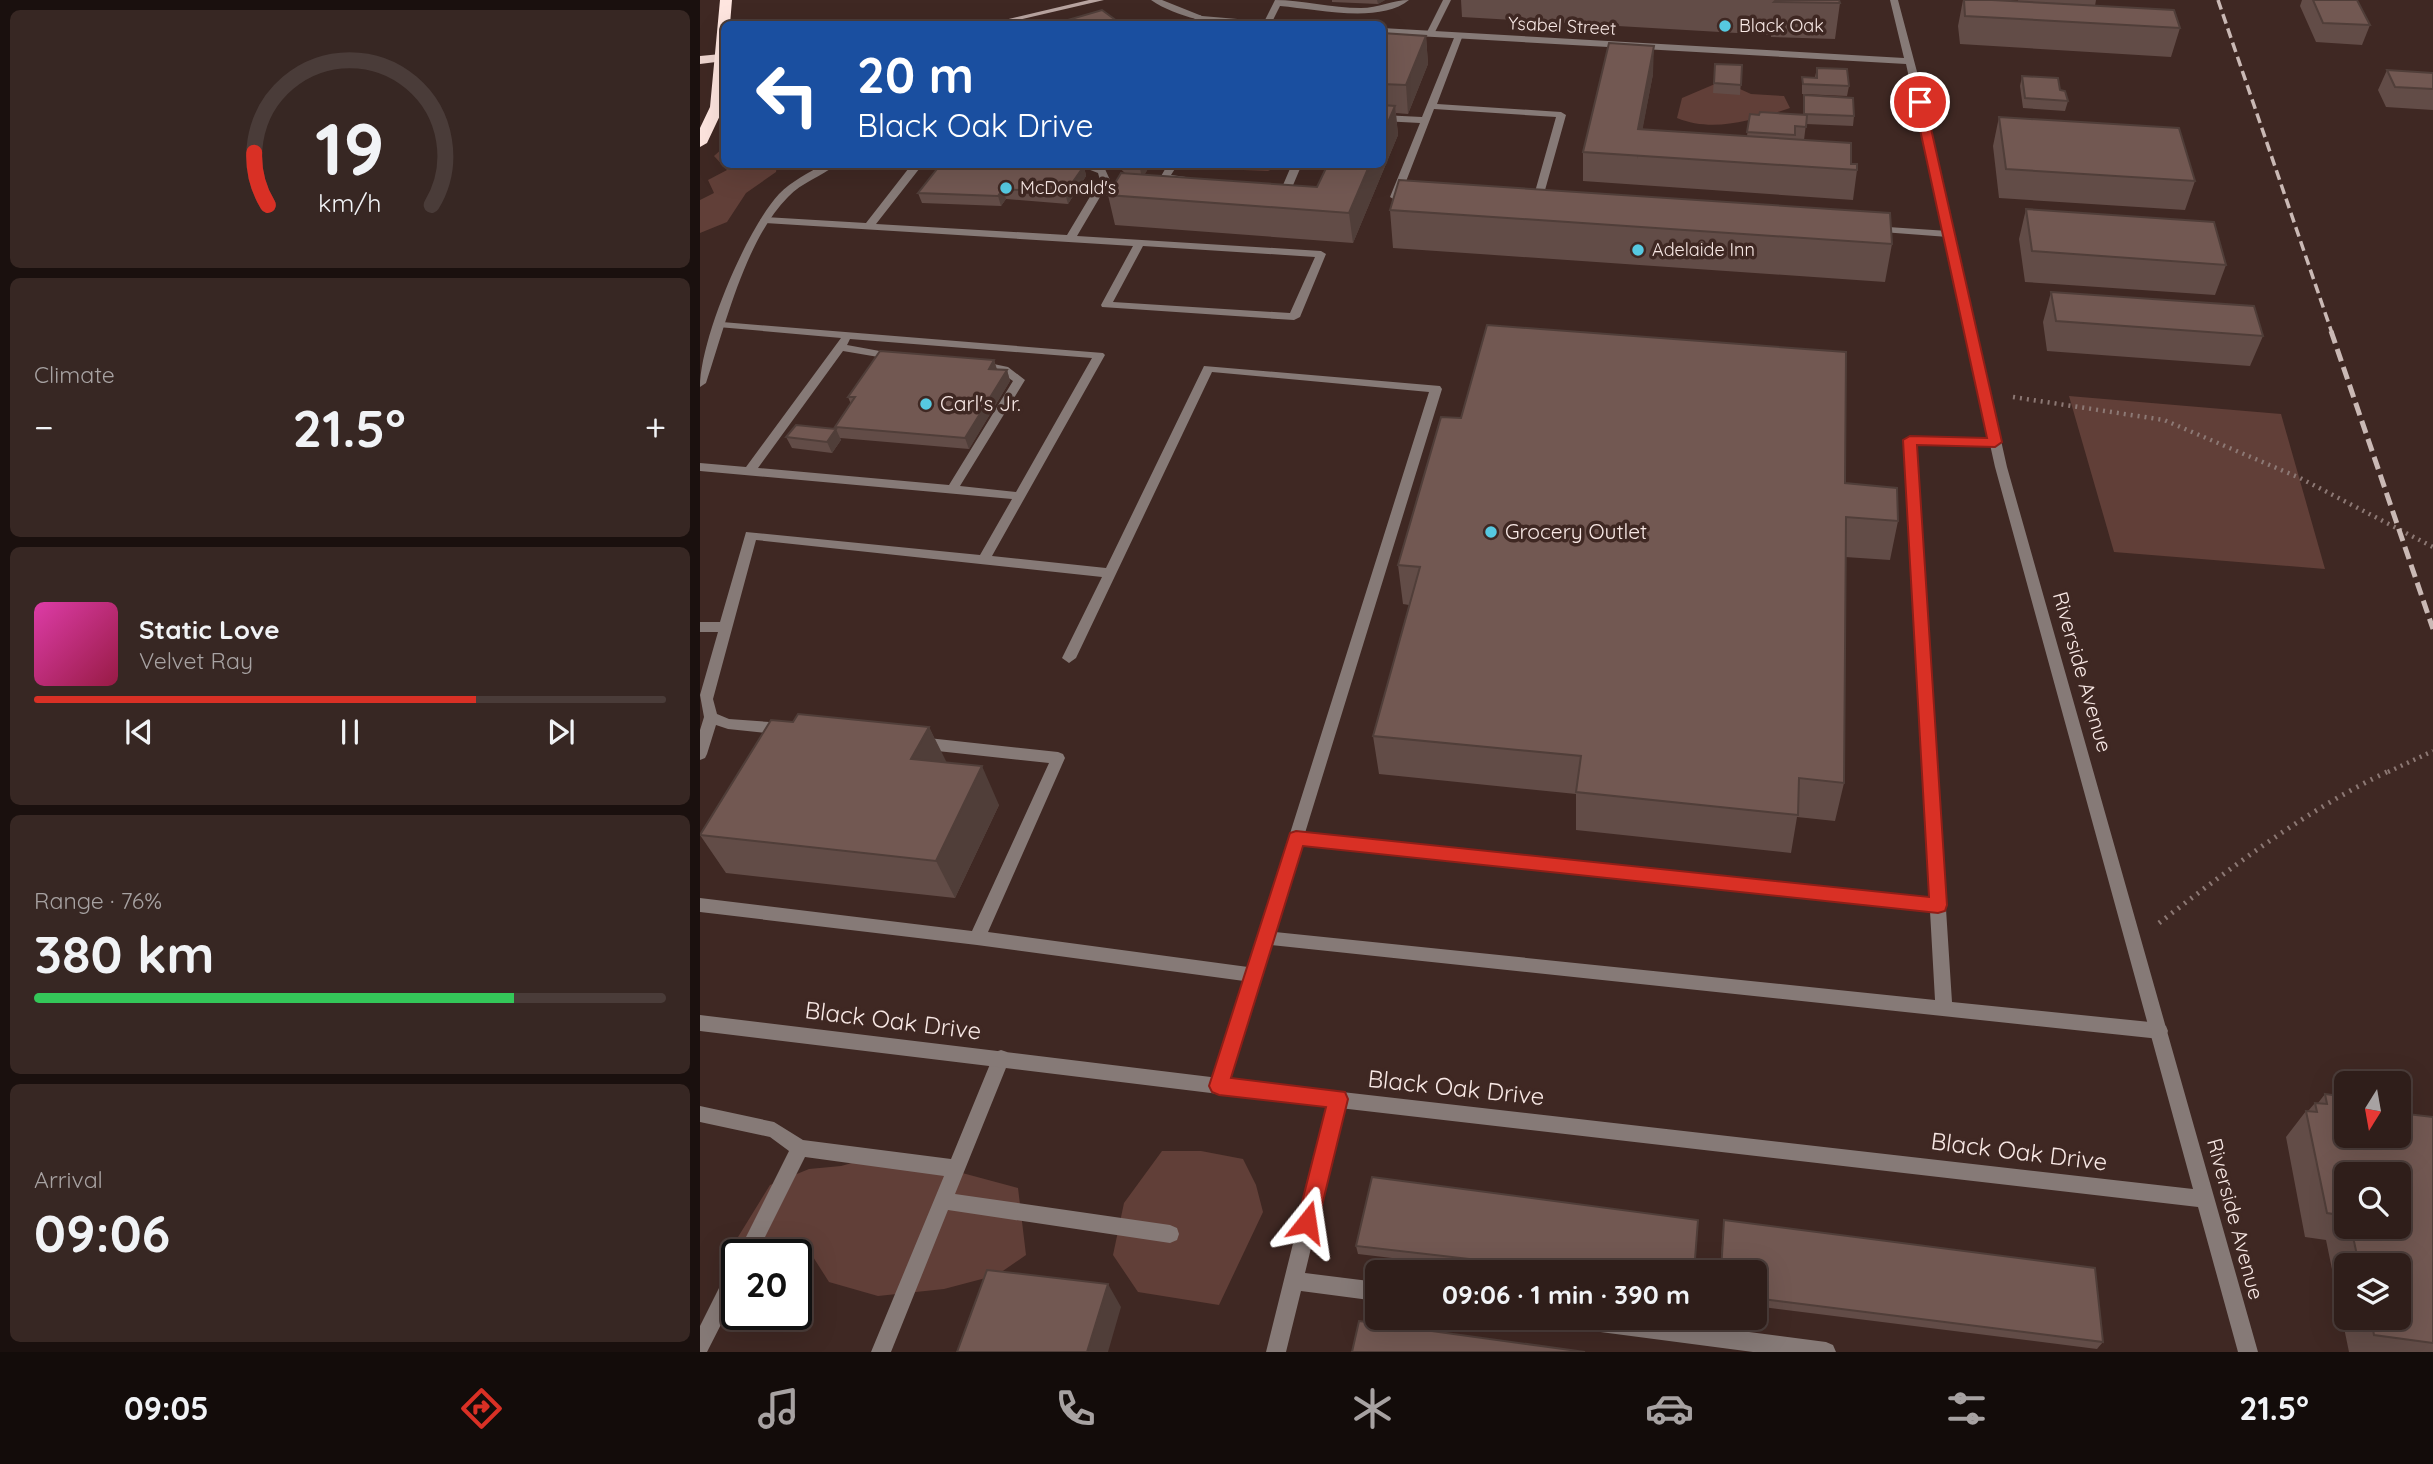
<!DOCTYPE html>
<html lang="en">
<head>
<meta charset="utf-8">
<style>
	body { margin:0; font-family:Quicksand,sans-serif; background:#372723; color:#f1f3f6; height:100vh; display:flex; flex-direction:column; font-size:26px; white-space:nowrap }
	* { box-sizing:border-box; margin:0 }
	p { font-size:23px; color:#a7a2a2 }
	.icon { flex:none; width:38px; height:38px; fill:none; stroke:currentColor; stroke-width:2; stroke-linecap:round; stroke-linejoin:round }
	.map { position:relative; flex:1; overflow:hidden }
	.drawer { display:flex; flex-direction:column; gap:10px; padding:10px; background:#1a100e; width:700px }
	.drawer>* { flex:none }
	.guide { position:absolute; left:21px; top:21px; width:665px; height:147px; border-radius:10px; box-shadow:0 7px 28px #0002,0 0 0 2px #4a3c39; background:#1a4fa0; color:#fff; overflow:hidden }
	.needle { width:46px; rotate:191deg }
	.controls { position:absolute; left:1634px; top:1071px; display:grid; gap:14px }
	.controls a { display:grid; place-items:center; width:77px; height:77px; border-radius:10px; background:#2f1e1a; box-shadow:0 7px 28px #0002,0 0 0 2px #4a3c39; font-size:35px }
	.speed { position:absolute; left:21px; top:1239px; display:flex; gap:14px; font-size:35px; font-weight:700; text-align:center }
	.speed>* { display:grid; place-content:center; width:91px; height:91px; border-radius:50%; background:#2f1e1a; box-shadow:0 7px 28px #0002,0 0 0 2px #4a3c39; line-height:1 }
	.speed .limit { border:4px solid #111; border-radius:10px; background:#fff; color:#111 }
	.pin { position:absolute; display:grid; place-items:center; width:60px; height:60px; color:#fff; margin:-30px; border:4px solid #fff; border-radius:50%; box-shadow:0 2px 7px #0007 }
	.me { position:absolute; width:77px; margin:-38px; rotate:15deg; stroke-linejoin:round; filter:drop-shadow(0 0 5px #0008) }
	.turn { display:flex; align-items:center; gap:24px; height:147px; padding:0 21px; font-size:32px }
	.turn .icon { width:91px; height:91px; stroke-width:2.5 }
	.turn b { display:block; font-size:49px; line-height:60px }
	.big { font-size:52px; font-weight:700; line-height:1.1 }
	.drawer .tile { flex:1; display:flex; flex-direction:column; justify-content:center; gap:10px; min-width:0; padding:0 24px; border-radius:10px; background:#372723 }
	.drawer .dial { align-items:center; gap:0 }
	.dial svg { height:182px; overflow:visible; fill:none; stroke:#4a3c39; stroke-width:7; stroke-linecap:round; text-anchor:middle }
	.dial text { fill:#f1f3f6; stroke:none }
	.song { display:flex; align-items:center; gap:21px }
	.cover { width:84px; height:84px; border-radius:10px; background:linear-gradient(135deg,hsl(320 70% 55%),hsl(340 70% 35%)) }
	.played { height:7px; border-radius:4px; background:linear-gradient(90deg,#d93025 70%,#4a3c39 70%) }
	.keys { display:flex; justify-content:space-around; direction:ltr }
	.heat { display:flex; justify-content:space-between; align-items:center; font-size:38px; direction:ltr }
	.charge { height:10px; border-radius:5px; background:linear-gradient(90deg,#34c759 76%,#4a3c39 0) }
	.trip { position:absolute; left:665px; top:1260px; width:402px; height:70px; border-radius:10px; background:#2f1e1a; box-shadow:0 7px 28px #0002,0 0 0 2px #4a3c39; font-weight:700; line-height:70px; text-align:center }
	.dock { display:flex; height:112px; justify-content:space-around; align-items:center; background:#130c0a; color:#a7a2a2 }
	.dock .icon { width:49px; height:49px }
	.dock .on { color:#d93025 }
	.dock b { font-size:32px; color:#f1f3f6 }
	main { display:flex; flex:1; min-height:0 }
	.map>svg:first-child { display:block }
	.green { fill:#613f38 }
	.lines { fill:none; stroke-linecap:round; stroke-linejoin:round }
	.path-far1 { stroke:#8c7874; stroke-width:4.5; stroke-dasharray:2 5; stroke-linecap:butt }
	.path { stroke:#8c7874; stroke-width:5; stroke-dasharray:2 6; stroke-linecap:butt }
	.service { fill:#867a77; fill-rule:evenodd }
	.minor { fill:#867a77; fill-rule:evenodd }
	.secondary { fill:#b8a4a0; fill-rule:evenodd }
	.trunk { fill:#eed5cf; fill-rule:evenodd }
	.motorway { fill:#fee5df; fill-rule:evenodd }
	.rail-far1 { stroke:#cab9b5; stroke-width:3.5; stroke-dasharray:10 5; stroke-linecap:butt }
	.rail { stroke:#cab9b5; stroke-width:5; stroke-dasharray:13 6; stroke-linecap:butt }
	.wall { fill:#624c47; fill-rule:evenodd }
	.shaded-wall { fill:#503e39 }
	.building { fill:#725852; stroke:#503e39; stroke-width:2 }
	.route { fill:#d93025; stroke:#8d1f18; stroke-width:2 }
	.poi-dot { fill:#56c9e1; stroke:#3f2823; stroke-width:2.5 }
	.labels { text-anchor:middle; stroke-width:7; stroke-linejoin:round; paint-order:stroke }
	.far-street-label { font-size:18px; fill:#f8e8e5; stroke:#3f2823 }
	.far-poi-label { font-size:18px; fill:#f8e8e5; stroke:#3f2823; text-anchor:start }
	.poi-label { font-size:21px; fill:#f8e8e5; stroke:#3f2823; text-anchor:start }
	.street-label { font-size:21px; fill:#f8e8e5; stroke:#3f2823 }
	.near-street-label { font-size:24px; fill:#f8e8e5; stroke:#3f2823 }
</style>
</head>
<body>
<main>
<section class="drawer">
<div class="tile dial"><svg viewBox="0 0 100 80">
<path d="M14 69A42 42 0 1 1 86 69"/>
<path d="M14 69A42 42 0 0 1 8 46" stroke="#d93025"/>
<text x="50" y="56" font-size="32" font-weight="700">19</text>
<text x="50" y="72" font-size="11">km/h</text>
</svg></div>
<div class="tile"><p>Climate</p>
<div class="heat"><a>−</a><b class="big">21.5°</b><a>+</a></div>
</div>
<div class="tile">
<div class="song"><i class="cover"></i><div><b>Static Love</b><p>Velvet Ray</p></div></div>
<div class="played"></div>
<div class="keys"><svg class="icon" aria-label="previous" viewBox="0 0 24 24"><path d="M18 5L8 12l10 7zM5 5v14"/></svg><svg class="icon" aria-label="pause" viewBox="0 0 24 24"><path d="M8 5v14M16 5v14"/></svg><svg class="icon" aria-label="next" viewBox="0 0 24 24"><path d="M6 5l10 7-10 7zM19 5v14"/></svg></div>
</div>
<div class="tile"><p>Range · 76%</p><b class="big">380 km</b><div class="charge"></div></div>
<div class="tile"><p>Arrival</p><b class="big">09:06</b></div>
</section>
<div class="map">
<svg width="1733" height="1352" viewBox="0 0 1733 1352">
	<rect width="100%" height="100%" fill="#3f2823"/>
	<path class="green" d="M 1022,81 L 1051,94 L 1084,96 L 1090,108 C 1054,120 1013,133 977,118 L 982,98 Z
		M 24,147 L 24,164 L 77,165 L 76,172 L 46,193 L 27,222 L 0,233 L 0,200 L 14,193 L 8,180 L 27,170 L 14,156 Z
		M 490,165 L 580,165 L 568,171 L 494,168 Z
		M 1369,396 L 1581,414 L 1625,569 L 1414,552 Z
		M 462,1151 L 501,1151 L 543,1159 L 556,1185 L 563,1212 L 519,1305 L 438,1292 L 413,1255 L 424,1203 Z
		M 188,1153 L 318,1188 L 326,1255 L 297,1275 L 244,1289 L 178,1296 L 129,1282 L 108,1249 L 84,1255 L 59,1255 L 38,1237 L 70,1185 L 109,1169 L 141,1166 Z"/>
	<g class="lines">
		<path class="path-far1" d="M 1313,397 L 1464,420 L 1600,478 L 1733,547
			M 1688,772 L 1733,751"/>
		<path class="path" d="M 1459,923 C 1532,867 1607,809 1691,770"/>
		<path class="service" d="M 575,0 C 601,0 632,8 661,8 C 678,8 693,0 709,0 C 680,24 616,9 580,6 L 571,24 L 563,24 Z
			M 743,0 L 751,0 L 734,34 L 727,36 L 726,34 Z
			M 500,15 L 504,18 L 495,24 L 486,24 Z
			M 756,33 L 763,35 L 737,104 L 861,112 L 866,115 L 840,208 L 831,206 L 856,117 L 734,109 L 700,197 L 695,200 L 690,197 L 720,123 L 682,121 L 682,115 L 722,117 Z
			M 212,164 L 223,164 L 176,224 L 367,235 L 400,180 L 398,173 L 375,164 L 392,164 L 405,169 L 410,180 L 377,236 L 621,251 L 626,254 L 600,317 L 594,320 L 402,307 L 401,305 L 433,246 L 65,223 L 60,220 L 65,217 L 166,223 ZM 443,246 L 615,257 L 590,313 L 413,302 Z
			M 468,164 L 478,164 L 471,175 L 486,177 L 486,181 L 461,180 L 460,178 Z
			M 592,164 L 602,164 L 591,190 L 568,189 L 568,185 L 583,185 Z
			M 1173,226 L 1248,231 L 1253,234 L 1248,237 L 1169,231 L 1169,227 Z
			M 22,322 L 403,353 L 405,355 L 292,556 L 406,568 L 504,366 L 740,386 L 742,389 L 605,833 L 1229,897 L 1204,440 L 1210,436 L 1299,439 L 1301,442 L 1299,445 L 1295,446 L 1216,444 L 1252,1002 L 1460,1023 L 1466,1026 L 1468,1031 L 1466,1036 L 1460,1039 L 571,945 L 528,1086 L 525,1092 L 519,1094 L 513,1092 L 510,1086 L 544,981 L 277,945 L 0,912 L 0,898 L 272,931 L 349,763 L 219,749 L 214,747 L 212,743 L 214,739 L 219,737 L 358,752 L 363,754 L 365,758 L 288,932 L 548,967 L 729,392 L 512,372 L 376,658 L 369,663 L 362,658 L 402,577 L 56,540 L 13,699 L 17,714 L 29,719 L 84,723 L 89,725 L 91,729 L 89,733 L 84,735 L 28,729 L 16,725 L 7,754 L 5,758 L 0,760 L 0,730 L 4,717 L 0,695 L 18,632 L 0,632 L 0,622 L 20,622 L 46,532 L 280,555 L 312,499 L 0,471 L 0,463 L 46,467 L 141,338 L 18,327 L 16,325 ZM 150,339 L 392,358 L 316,492 L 260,486 L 325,380 L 308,367 L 279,361 L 275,362 L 275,366 L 300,372 L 313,381 L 249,485 L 58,468 L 143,351 L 196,360 L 202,357 L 196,354 L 147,345 ZM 602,845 L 1230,911 L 1235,1000 L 575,932 Z
			M 301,1050 L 307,1052 L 310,1058 L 255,1194 L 470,1225 L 477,1228 L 479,1234 L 477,1240 L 470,1243 L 248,1210 L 191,1352 L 171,1352 L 244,1176 L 105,1157 L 56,1255 L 37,1255 L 89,1151 L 70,1137 L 0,1122 L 0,1106 L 74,1122 L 103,1140 L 251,1159 L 295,1052 Z
			M 638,1091 L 644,1093 L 647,1099 L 605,1273 L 677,1282 L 677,1301 L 601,1291 L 586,1352 L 566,1352 L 629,1099 L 632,1093 Z
			M 37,1264 L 37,1293 L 7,1352 L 0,1352 L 0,1326 L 30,1266 Z
			M 860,1318 L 941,1318 L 1126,1342 L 1133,1345 L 1136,1352 L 1053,1352 L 870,1328 L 863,1325 Z"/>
		<path class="minor" d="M 451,0 L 462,0 L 502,16 L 561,21 L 565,24 C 528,27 482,21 451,0 Z
			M 1190,0 L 1198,0 L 1225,102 L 1307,467 L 1558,1352 L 1538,1352 L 1498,1207 L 519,1094 L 0,1031 L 0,1015 L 519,1078 L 1493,1189 L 1295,467 L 1206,64 L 682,34 L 682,28 L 1204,58 Z
			M 124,164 L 137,164 C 121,177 102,182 88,197 C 45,240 25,327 6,383 L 0,387 C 0,339 46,230 79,194 C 92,181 108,173 124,164 Z"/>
		<path class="secondary" d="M 389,0 L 404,0 L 301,24 L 288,24 Z"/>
		<path class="trunk" d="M 21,54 L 24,55 L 24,61 L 0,64 L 0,56 Z"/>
		<path class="motorway" d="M 20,0 L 32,0 L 30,24 L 24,24 L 24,107 L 7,143 L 0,147 L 0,128 L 10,107 Z"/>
		<path class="rail-far1" d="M 1518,0 L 1632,333"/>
		<path class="rail" d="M 1631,331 L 1733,629"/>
	</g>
	<path class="wall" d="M 632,0 L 685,0 L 678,4 L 632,2 Z
		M 761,0 L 1139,0 L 1140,3 L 1135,39 L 1071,37 L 1071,35 L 762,17 Z
		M 1263,0 L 1318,1 L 1318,0 L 1396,0 L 1395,6 L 1480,28 L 1471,57 L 1260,44 L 1258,26 Z
		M 1602,0 L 1657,0 L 1670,25 L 1662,45 L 1616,42 L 1600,6 Z
		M 682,33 L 726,36 L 728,64 L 708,114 L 696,113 L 698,135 L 653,243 L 415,225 L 408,195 L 425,173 L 415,164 L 451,164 L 444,175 L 617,187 L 682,164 Z
		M 1015,64 L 1042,65 L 1040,95 L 1013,93 Z
		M 1117,68 L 1149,86 L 1147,96 L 1102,94 L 1102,77 L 1115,77 Z
		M 1687,70 L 1733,73 L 1733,110 L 1686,107 L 1678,90 Z
		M 953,74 L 942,130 L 1047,136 L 1050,114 L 1059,115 L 1084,113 L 1103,115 L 1104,95 L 1154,116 L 1153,126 L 1106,124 L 1104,140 L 1151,164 L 1157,170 L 1153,200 L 883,181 L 883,152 Z
		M 1322,76 L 1360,90 L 1368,101 L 1365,111 L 1323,108 L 1320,86 Z
		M 1299,117 L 1495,181 L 1485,210 L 1299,198 L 1293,146 Z
		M 384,166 L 386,176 L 368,204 L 306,199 L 301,206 L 222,203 L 218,193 Z
		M 1326,209 L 1526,265 L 1515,295 L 1325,282 L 1319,239 Z
		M 690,210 L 1192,244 L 1185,282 L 693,248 Z
		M 1351,292 L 1563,336 L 1550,366 L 1347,351 L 1343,322 Z
		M 294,360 L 297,369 L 307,370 L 310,381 L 269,449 L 140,438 L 141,440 L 132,453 L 92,448 L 86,437 L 136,429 L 135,427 L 151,404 L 148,397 Z
		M 1145,483 L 1198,521 L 1190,560 L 1145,557 L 1144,783 L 1135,821 L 1097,817 L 1091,853 L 876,830 L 876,794 L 679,774 L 673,736 L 709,605 L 703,604 L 698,565 Z
		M 93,722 L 229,727 L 246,763 L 299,805 L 255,898 L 26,873 L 0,835 Z
		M 1625,1094 L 1647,1136 L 1733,1117 L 1733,1352 L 1649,1352 L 1626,1240 L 1605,1237 L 1586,1137 L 1606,1111 L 1608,1111 L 1615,1103 L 1618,1103 ZM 1647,1174 L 1699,1227 L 1647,1227 ZM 1647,1265 L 1699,1265 L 1699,1318 L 1647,1318 Z
		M 1024,1220 L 1403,1342 L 1397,1349 L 1055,1306 L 1055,1272 L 1020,1272 L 1023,1229 Z
		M 656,1246 L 994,1272 L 811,1272 L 658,1254 Z"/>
	<path class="shaded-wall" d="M 677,0 L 685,0 L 678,4 Z
		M 726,36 L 728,64 L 708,114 L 706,85 Z
		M 954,46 L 953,74 L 937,159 L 938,129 Z
		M 695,106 L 698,135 L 653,243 L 649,213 L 670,164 L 682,164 L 682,136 Z
		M 442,164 L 451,164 L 442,179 L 440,168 Z
		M 384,166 L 386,176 L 368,204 L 365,193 Z
		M 303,189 L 306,199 L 301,206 L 298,196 Z
		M 294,360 L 297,371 L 289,369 Z
		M 307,370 L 310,381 L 269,449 L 265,438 Z
		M 136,429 L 141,440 L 132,453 L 127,442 Z
		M 229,727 L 248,765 L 211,759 Z
		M 282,766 L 299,805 L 255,898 L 236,861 Z
		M 408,1284 L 421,1307 L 408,1352 L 387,1352 Z"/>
	<path class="building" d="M 1076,0 L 1139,0 L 1140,3 L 1074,2 Z
		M 1264,0 L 1292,0 L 1474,10 L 1480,28 L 1265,16 Z
		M 1613,0 L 1657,0 L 1670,25 L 1623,23 Z
		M 402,10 L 421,24 L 354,24 Z
		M 545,20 L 580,22 L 578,24 L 543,24 Z
		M 682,33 L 726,36 L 706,85 L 682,84 Z
		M 909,43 L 954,46 L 938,129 L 1151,143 L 1151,164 L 1157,164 L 1157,170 L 883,152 Z
		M 1015,64 L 1042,65 L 1041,85 L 1014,83 Z
		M 1117,68 L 1147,69 L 1149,86 L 1103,84 L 1102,77 L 1117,78 Z
		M 1687,70 L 1733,73 L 1733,89 L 1695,87 Z
		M 1322,76 L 1358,78 L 1360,90 L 1365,91 L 1368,101 L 1325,98 Z
		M 1104,95 L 1153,98 L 1154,116 L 1104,114 Z
		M 682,105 L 695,106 L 682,136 Z
		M 1060,112 L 1107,115 L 1106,127 L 1095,126 L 1095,135 L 1047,132 L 1050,114 L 1059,115 Z
		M 1299,117 L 1479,128 L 1495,181 L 1306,169 Z
		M 241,164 L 379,164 L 384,166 L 365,193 L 303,189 L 298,196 L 218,193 Z
		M 424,164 L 442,164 L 440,168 L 426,167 Z
		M 628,164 L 670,164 L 649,213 L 408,195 L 421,173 L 617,187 Z
		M 699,180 L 1190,213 L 1192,244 L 690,210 Z
		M 1326,209 L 1514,222 L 1526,265 L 1332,251 Z
		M 1351,292 L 1554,306 L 1563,336 L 1356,321 Z
		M 787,325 L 1146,352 L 1145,483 L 1197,488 L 1198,521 L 1146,517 L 1144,783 L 1099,778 L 1098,815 L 876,792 L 881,756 L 673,736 L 720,567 L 698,565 L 741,417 L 761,418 Z
		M 180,351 L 294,360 L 289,369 L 307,370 L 265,438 L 135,427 L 155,397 L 148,397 Z
		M 96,425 L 136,429 L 127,442 L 86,437 Z
		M 98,714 L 229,727 L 211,759 L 282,766 L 236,861 L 0,835 L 71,720 L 93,722 Z
		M 1625,1094 L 1647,1097 L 1647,1136 L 1699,1136 L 1699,1113 L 1733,1117 L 1733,1343 L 1674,1335 L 1671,1318 L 1699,1318 L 1699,1265 L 1659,1265 L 1651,1227 L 1699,1227 L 1699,1174 L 1647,1174 L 1647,1216 L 1627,1213 L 1606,1111 L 1617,1112 L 1615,1103 L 1627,1104 Z
		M 672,1177 L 998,1220 L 994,1272 L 882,1272 L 656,1246 Z
		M 1024,1220 L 1395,1268 L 1403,1342 L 1055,1298 L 1055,1272 L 1021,1272 Z
		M 287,1270 L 408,1284 L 387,1352 L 257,1352 Z
		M 659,1321 L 885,1352 L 652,1352 Z"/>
	<path class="route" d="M 1220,99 L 1225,102 L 1302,442 L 1295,447 L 1217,445 L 1247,905 L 1245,911 L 1238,913 L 603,846 L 531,1078 L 645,1092 L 648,1099 L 618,1222 L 615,1230 L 607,1233 L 600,1230 L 597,1222 L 626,1107 L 519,1095 L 512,1092 L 509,1086 L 590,833 L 596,831 L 1229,897 L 1203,440 L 1210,436 L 1287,438 L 1214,102 Z"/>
	<g class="poi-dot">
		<circle cx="1025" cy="26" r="7"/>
		<circle cx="306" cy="188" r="7"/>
		<circle cx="938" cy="250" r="7"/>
		<circle cx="226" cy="404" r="7"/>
		<circle cx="791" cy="532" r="7"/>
	</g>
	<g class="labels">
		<g class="far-street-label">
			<text transform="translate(862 26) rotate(3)" y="6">Ysabel Street</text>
		</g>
		<g class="far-poi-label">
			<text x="1039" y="32">Black Oak</text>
			<text x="320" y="194">McDonald's</text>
			<text x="952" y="256">Adelaide Inn</text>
		</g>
		<g class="poi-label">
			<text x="240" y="411">Carl's Jr.</text>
			<text x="805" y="539">Grocery Outlet</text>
		</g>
		<g class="street-label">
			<text transform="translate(1382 672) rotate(74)" y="7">Riverside Avenue</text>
			<text transform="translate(1535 1219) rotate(75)" y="7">Riverside Avenue</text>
		</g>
		<g class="near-street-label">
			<text transform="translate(193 1021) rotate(7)" y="8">Black Oak Drive</text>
			<text transform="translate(756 1088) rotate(6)" y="8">Black Oak Drive</text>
			<text transform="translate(1319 1152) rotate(7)" y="8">Black Oak Drive</text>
		</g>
	</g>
</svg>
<div class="controls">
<a><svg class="needle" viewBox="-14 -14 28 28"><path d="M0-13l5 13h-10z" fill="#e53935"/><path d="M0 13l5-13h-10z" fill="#a7a2a2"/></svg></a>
<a><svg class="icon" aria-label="search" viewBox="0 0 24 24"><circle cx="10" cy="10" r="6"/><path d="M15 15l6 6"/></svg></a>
<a><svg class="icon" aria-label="layers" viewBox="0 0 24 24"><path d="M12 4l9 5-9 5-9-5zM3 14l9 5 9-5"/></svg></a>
</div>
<div class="speed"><div class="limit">20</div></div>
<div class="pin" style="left:1220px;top:102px;background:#d93025"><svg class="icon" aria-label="arrive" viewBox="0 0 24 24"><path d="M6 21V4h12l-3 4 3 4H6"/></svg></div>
<svg class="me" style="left:607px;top:1222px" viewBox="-20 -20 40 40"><path d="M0-17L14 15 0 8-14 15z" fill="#d93025" stroke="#fff" stroke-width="4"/></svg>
<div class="trip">09:06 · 1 min · 390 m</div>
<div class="guide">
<div class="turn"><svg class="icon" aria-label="left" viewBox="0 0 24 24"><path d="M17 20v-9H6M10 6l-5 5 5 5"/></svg><div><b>20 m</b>Black Oak Drive</div></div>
</div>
</div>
</main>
<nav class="dock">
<b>09:05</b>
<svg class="icon on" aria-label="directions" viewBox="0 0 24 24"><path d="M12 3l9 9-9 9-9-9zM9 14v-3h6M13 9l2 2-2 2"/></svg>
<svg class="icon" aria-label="music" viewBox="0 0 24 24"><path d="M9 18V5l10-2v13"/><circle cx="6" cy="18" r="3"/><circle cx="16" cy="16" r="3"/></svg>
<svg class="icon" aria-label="phone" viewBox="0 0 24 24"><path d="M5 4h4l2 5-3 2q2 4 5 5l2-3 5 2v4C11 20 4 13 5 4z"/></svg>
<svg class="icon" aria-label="climate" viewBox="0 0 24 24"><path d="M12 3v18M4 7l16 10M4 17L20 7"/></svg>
<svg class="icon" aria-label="car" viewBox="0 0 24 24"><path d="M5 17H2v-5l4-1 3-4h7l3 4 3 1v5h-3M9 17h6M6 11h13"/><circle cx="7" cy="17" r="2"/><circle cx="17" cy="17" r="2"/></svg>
<svg class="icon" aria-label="filters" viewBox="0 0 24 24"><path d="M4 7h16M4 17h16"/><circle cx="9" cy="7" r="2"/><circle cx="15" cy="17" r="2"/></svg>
<b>21.5°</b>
</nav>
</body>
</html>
